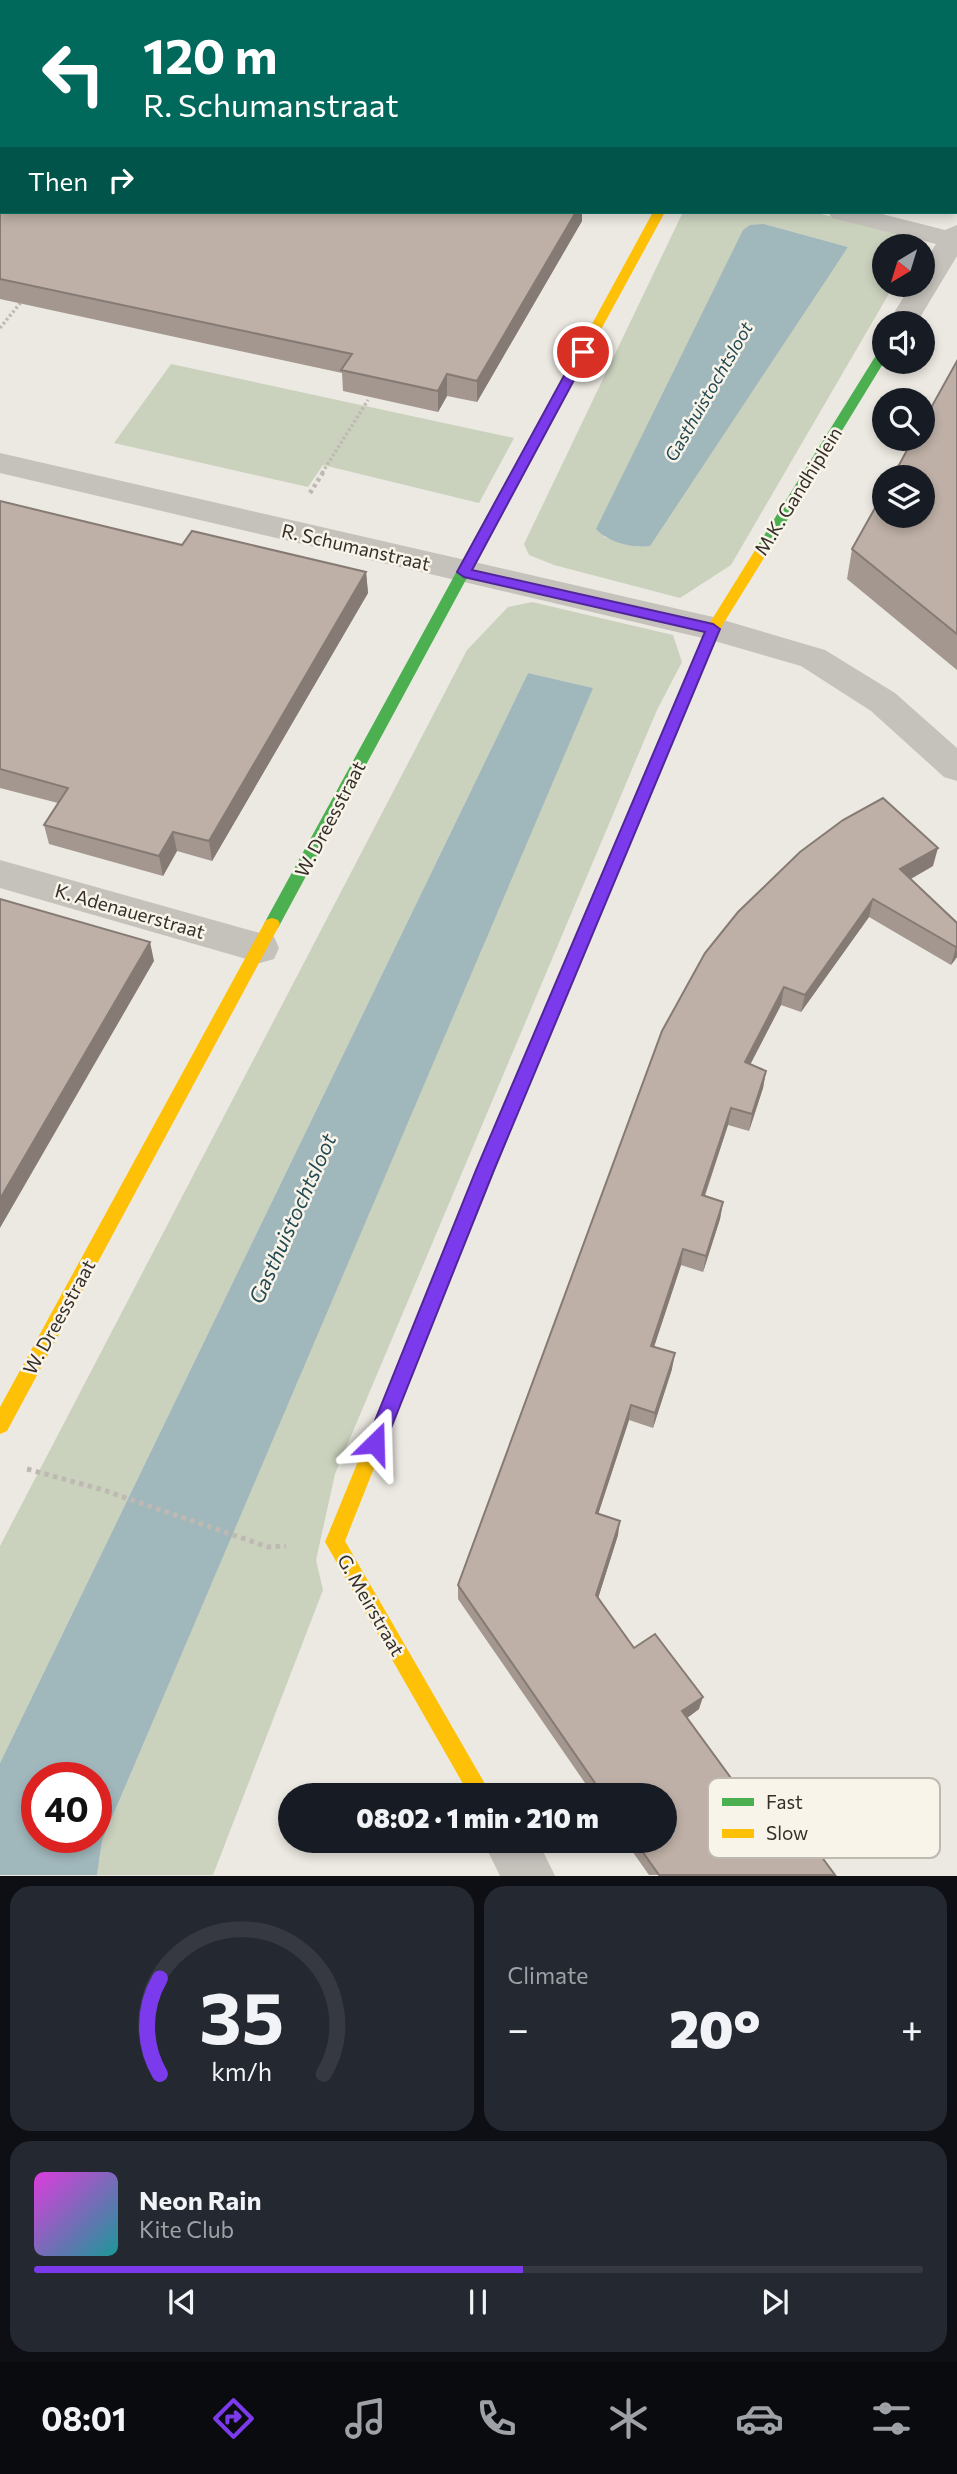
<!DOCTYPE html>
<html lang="en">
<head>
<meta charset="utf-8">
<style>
	body { margin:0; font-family:Commissioner,sans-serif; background:#242831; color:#f1f3f6; height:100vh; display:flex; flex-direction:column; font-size:26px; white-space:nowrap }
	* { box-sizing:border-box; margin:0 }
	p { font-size:23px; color:#9ea1a6 }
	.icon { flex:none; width:38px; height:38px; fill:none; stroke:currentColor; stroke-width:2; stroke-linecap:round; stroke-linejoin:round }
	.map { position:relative; height:1876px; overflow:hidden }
	.side { display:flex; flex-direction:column; gap:10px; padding:10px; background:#0d0f14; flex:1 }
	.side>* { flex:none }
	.banner { position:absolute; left:0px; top:0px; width:957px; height:214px; box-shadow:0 4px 10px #0003; background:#00695c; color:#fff; overflow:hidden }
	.needle { width:46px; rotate:218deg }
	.fabs { position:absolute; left:872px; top:234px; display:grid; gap:14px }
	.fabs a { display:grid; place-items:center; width:63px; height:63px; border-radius:50%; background:#171b24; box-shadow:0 4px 10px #0003; font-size:35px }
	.speed { position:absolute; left:21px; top:1762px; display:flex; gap:14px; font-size:35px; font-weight:700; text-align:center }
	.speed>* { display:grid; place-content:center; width:91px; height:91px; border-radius:50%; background:#171b24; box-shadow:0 4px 10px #0003; line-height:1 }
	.speed .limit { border:10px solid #d22; background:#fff; color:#111 }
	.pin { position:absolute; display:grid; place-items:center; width:60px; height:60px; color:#fff; margin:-30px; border:4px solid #fff; border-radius:50%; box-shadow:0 2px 7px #0007 }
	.me { position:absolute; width:77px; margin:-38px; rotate:22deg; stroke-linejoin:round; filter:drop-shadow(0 0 5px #0008) }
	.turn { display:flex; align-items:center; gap:24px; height:147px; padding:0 28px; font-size:32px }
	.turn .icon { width:91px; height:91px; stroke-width:2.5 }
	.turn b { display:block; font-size:49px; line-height:60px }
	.then { display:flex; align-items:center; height:66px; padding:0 28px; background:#0003; gap:14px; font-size:26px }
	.big { font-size:52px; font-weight:800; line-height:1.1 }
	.side .card { flex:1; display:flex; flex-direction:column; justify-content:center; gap:10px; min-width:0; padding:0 24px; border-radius:21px; background:#242831 }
	.side .dial { align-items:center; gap:0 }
	.dial svg { height:182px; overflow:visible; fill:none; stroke:#363941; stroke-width:7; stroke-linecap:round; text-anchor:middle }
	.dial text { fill:#f1f3f6; stroke:none }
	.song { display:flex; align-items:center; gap:21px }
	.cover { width:84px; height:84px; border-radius:10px; background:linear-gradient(135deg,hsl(300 70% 55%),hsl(180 70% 35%)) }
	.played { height:7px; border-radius:4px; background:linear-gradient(90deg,#7c3aed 55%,#363941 55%) }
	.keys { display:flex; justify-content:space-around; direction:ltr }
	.heat { display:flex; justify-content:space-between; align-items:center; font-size:38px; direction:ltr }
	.side .tiles { flex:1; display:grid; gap:10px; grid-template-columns:1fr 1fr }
	.card:last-child { grid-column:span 2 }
	.trip { position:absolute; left:278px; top:1783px; width:399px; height:70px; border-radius:35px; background:#171b24; box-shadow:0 4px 10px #0003; font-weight:800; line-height:70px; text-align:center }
	.tab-bar { display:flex; height:112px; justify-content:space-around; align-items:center; background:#090b0e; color:#9ea1a6 }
	.tab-bar .icon { width:49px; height:49px }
	.tab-bar .on { color:#7c3aed }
	.tab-bar b { font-size:32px; color:#f1f3f6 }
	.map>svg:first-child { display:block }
	.green { fill:#cad1bd; fill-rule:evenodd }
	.water { fill:#a0b7bb; fill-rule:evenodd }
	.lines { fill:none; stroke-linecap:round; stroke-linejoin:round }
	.path-far2 { stroke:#beb9b3; stroke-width:3.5; stroke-dasharray:2.5 2.5; stroke-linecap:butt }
	.path-far1 { stroke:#beb9b3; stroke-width:4.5; stroke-dasharray:3.5 3.5; stroke-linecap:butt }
	.path { stroke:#beb9b3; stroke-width:5; stroke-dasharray:4.5 4.5; stroke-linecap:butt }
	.street { fill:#c5c1bb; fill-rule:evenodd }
	.fast { fill:#4caf50; fill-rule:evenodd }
	.slow { fill:#ffc107; fill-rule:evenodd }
	.wall { fill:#a3978f }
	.shaded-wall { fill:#857b74 }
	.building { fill:#beb0a6; stroke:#857b74; stroke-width:2 }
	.route { fill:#7c3aed; stroke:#51269a; stroke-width:2 }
	.labels { text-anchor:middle; stroke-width:5; stroke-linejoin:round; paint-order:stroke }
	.far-water-label { font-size:18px; font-style:italic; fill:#234953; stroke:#f8f4ea }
	.street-label { font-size:19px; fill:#362f29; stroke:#f8f4ea }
	.water-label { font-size:21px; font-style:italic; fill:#234953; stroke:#f8f4ea }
	.key { fill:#f8f4ea; stroke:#beb9b0; stroke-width:2 }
	.key-label { font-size:19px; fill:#362f29 }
</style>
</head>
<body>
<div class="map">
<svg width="957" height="1876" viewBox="0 0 957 1876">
	<rect width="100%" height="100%" fill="#ece9e2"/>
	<path class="green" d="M 342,0 L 785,0 L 785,2 Z
		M 683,212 L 813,212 L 899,234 L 917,245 L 884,247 L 884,285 L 894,285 L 731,565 L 680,598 L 554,565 L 529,555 L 524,544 ZM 764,224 L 848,247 L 639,547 L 604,537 Z
		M 171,364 L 514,438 L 479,503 L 323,465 L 308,487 L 114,443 Z
		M 532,602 L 673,635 L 682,662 L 657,710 L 335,1474 L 316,1560 L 323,1590 L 213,1875 L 97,1875 L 102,1841 L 592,688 L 528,673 L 0,1763 L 0,1546 L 467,650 L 508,607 Z"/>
	<path class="water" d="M 764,224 L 848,247 L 650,546 C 632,548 609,543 596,529 L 743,230 L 750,225 Z
		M 528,673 L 593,688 L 102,1841 L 97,1875 L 0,1875 L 0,1763 ZM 96,1778 L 96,1838 L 37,1838 L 37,1778 Z"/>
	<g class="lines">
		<path class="path-far2" d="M 0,328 L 22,301
			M 322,473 L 368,400"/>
		<path class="path-far1" d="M 310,493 L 324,471"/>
		<path class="path" d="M 27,1469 L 100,1489 L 268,1547 L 286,1546"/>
		<path class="street" d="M 0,50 L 2,51 L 2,66 L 0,66 Z
			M 828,212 L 874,212 L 945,230 L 957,225 L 957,256 L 916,324 L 887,324 L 911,285 L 922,285 L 922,266 L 936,244 L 832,218 Z
			M 0,453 L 713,617 L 825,650 L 895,693 L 957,748 L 957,781 L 944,777 L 871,711 L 801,666 L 711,640 L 0,473 Z
			M 0,860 L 260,933 L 274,937 L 279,948 L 274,959 L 260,963 L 0,888 Z
			M 483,1841 L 538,1841 L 555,1876 L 500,1876 Z"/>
		<path class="fast" d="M 592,331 L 598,335 L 278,928 L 266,928 L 264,924 L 266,920 L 586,335 Z
			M 884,348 L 884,362 L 769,550 L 767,553 L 757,553 L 755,550 L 878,352 Z
			M 538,1037 L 544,1039 L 546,1044 L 382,1448 L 380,1454 L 373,1457 L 366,1454 L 364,1448 L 530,1044 L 532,1039 Z"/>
		<path class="slow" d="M 653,212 L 665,212 L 598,335 L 592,339 L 588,338 L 586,335 Z
			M 762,546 L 769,550 L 720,629 L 546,1044 L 544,1049 L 532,1049 L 530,1044 L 706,629 L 757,547 Z
			M 272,918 L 278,920 L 280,924 L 7,1431 L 0,1434 L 0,1407 L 266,920 Z
			M 373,1439 L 380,1442 L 382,1448 L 345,1541 L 492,1796 L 470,1796 L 325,1542 L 366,1442 Z"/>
	</g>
	<path class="wall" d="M 65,0 L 158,0 L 156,2 L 65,2 Z
		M 0,78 L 2,78 L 2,189 L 0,189 Z
		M 0,209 L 582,221 L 477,402 L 447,396 L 438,412 L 343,391 L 342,373 L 0,299 Z
		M 957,361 L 957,670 L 847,579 L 852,549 Z
		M 0,501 L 182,545 L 366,572 L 368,593 L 212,861 L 177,851 L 163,876 L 49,844 L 44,825 L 58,803 L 0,788 Z
		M 933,866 L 911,879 L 957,923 L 957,957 L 951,965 L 869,917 L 801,1012 L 781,1005 L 750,1065 L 766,1071 L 763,1088 L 749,1131 L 728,1125 L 705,1196 L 723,1202 L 720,1219 L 703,1272 L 681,1265 L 654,1347 L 672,1369 L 653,1428 L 629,1420 L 598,1514 L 618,1535 L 598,1598 L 634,1648 L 699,1709 L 687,1718 L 766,1826 L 835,1875 L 649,1875 L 625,1841 L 665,1841 L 665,1796 L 594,1796 L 458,1599 L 458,1585 L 705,953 Z"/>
	<path class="shaded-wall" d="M 136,0 L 158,0 L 156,2 L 136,2 Z
		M 576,212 L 582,212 L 582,221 L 477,402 L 477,381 Z
		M 447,374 L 447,396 L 438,412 L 438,391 Z
		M 366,572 L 368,593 L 212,861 L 209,841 Z
		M 173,832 L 177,851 L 163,876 L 159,856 Z
		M 938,848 L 933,866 L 896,887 L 900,869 Z
		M 873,899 L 869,917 L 801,1012 L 805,995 Z
		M 150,942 L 154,961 L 0,1228 L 0,1199 Z
		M 957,946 L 957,957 L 951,965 L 956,947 Z
		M 784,987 L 781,1005 L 742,1080 L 745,1062 Z
		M 766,1071 L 763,1088 L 749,1131 L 752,1114 Z
		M 731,1108 L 728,1125 L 699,1212 L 702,1195 Z
		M 723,1202 L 720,1219 L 703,1272 L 706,1256 Z
		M 683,1249 L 681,1265 L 649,1362 L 651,1346 Z
		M 675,1353 L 672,1369 L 653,1428 L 655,1413 Z
		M 631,1405 L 629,1420 L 594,1527 L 596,1513 Z
		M 620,1521 L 618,1535 L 595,1608 L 596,1595 Z
		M 703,1697 L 699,1709 L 679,1724 L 682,1711 Z"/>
	<path class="building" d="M 294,0 L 390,0 L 398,2 L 292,2 Z
		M 0,78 L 2,78 L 2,170 L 0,169 Z
		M 2,207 L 2,212 L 576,212 L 477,381 L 447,374 L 438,391 L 341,370 L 352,354 L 0,279 L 0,209 Z
		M 957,361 L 957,634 L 852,549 L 884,492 L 884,516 L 922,516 L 922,478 L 892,478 L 913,439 L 922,439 L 922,424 Z
		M 0,501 L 182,545 L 192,531 L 366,572 L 209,841 L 173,832 L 159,856 L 44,825 L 68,788 L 0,769 Z
		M 883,798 L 938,848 L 900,869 L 957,923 L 957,946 L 956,947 L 873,899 L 805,995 L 784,987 L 745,1062 L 766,1071 L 752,1114 L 731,1108 L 702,1195 L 723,1202 L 706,1256 L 683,1249 L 651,1346 L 675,1353 L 655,1413 L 631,1405 L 596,1513 L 620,1521 L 596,1595 L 634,1648 L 655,1634 L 703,1697 L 682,1711 L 766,1826 L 787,1810 L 835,1875 L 659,1875 L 635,1841 L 665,1841 L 665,1796 L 604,1796 L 458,1585 L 662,1031 L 705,953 L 738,912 L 800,852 L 843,820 Z
		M 0,899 L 150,942 L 0,1199 Z"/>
	<path class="route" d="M 583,348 L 589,352 L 472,570 L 713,624 L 720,629 L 494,1170 L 385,1443 L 382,1450 L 375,1452 L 369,1450 L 366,1443 L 476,1170 L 705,632 L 464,577 L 457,572 L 577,352 Z"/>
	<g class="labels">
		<g class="far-water-label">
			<text transform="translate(709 392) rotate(-60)" y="6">Gasthuistochtsloot</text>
		</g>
		<g class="street-label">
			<text transform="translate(798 491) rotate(-58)" y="7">M.K. Gandhiplein</text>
			<text transform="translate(356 547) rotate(13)" y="7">R. Schumanstraat</text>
			<text transform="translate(330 819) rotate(-62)" y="7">W. Dreesstraat</text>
			<text transform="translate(130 911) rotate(16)" y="7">K. Adenauerstraat</text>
			<text transform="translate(59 1317) rotate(-61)" y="7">W. Dreesstraat</text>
			<text transform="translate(371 1605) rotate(60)" y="7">G. Meirstraat</text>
		</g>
		<g class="water-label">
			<text transform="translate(293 1219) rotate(-66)" y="7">Gasthuistochtsloot</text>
		</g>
	</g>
	<rect x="708" y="1778" width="232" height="80" rx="10" class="key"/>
	<rect x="722" y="1798" width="32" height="8" fill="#4caf50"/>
	<rect x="722" y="1829" width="32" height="9" fill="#ffc107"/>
	<g class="key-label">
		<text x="766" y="1809">Fast</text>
		<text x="766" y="1840">Slow</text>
	</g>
</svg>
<div class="fabs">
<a><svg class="needle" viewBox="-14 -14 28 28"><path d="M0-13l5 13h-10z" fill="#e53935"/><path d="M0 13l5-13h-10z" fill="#9ea1a6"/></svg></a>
<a><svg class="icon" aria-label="sound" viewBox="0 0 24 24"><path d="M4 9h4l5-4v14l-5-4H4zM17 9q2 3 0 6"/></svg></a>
<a><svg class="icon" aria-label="search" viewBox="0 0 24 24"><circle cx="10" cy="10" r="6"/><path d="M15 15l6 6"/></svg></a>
<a><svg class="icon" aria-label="layers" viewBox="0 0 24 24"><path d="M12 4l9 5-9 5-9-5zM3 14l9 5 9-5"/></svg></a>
</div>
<div class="speed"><div class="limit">40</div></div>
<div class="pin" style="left:583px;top:352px;background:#d93025"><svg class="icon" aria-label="arrive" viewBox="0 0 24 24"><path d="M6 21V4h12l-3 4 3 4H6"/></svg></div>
<svg class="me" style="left:375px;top:1443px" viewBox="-20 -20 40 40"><path d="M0-17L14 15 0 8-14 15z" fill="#7c3aed" stroke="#fff" stroke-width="4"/></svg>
<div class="trip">08:02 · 1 min · 210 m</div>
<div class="banner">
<div class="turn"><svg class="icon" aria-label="left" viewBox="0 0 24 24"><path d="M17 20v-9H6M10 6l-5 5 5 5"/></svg><div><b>120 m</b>R. Schumanstraat</div></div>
<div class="then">Then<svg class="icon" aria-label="right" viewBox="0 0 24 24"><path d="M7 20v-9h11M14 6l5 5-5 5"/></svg></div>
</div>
</div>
<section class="side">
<div class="tiles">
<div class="card dial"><svg viewBox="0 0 100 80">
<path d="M14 69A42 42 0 1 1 86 69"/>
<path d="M14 69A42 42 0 0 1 14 27" stroke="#7c3aed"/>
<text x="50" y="56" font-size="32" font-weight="700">35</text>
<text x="50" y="72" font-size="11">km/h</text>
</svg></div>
<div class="card"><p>Climate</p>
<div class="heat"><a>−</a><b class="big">20°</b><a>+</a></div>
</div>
<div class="card">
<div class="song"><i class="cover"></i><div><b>Neon Rain</b><p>Kite Club</p></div></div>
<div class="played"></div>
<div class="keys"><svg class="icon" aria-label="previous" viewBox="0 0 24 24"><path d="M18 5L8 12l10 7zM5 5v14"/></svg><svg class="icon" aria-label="pause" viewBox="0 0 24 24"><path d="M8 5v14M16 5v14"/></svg><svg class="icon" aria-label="next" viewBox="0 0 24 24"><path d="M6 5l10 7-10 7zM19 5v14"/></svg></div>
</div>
</div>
</section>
<nav class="tab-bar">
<b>08:01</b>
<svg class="icon on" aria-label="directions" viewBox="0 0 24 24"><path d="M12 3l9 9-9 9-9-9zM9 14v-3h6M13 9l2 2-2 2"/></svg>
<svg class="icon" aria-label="music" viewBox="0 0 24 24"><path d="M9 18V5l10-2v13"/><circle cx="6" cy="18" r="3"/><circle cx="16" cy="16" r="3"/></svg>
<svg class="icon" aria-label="phone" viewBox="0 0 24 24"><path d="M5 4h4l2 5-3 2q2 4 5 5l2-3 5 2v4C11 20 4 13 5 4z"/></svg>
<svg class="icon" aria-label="climate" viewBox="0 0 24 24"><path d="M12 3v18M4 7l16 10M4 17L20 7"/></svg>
<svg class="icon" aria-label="car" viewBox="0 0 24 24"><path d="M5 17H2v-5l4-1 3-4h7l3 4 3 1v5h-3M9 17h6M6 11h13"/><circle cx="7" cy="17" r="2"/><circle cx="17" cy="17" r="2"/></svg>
<svg class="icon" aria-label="filters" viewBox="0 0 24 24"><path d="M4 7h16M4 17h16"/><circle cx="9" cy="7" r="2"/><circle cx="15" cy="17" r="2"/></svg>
</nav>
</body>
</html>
